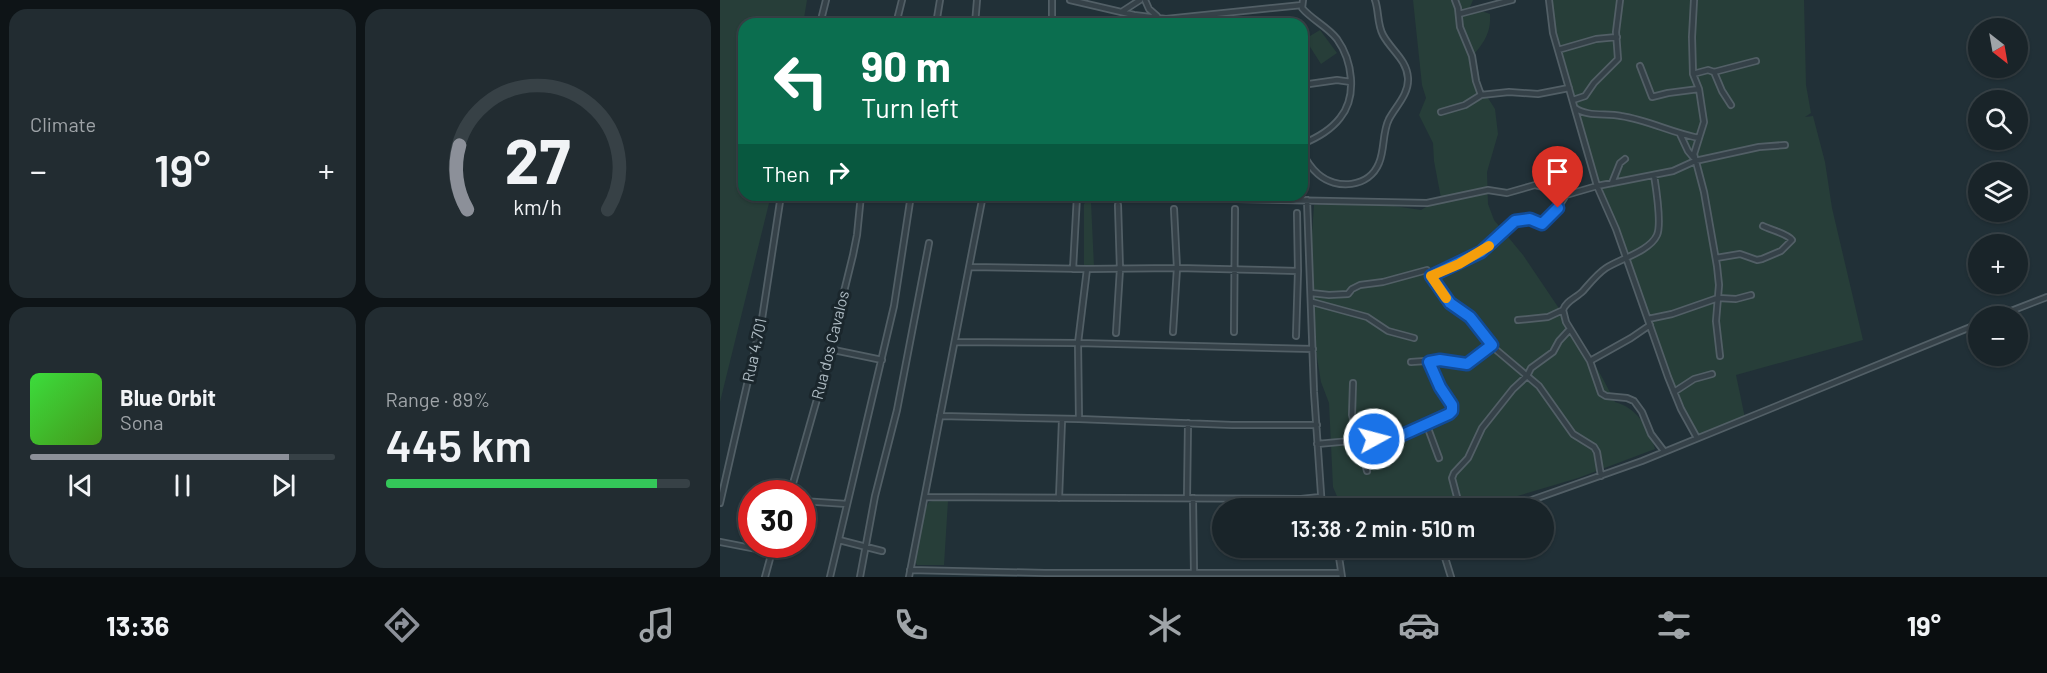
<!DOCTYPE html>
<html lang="en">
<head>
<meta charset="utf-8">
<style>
	body { margin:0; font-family:Barlow,sans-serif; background:#222c31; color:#f1f3f6; height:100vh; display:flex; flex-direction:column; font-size:22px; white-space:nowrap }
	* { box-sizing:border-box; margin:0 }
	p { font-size:20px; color:#9fa4a8 }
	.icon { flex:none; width:33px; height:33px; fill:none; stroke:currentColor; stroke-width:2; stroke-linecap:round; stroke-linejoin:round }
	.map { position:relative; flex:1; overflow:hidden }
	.drawer { display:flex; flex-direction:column; gap:9px; padding:9px; background:#0e1417; width:720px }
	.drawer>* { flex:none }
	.top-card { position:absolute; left:18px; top:18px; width:570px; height:183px; border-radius:18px; box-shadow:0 2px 4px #0004,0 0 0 2px #374146; background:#0b6e4f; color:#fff; overflow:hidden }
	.needle { width:39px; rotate:149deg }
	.fabs { position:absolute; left:1248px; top:18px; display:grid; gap:12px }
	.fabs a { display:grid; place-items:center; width:60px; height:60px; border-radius:50%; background:#192429; box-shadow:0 2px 4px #0004,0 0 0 2px #374146; font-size:30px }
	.speed { position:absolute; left:18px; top:480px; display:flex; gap:12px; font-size:30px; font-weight:700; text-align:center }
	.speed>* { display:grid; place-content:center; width:78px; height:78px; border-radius:50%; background:#192429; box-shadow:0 2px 4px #0004,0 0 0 2px #374146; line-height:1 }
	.speed .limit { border:9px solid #d22; background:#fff; color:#111 }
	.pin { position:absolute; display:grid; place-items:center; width:51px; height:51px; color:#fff; margin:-62px -26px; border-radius:50% 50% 50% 0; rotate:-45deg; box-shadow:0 0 6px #0007 }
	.pin .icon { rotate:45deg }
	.me { position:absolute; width:66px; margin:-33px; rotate:83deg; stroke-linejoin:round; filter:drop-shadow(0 0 4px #0008) }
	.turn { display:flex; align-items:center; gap:21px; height:126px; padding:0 24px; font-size:27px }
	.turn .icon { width:78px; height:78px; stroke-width:2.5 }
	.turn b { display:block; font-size:42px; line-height:51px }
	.then { display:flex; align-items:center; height:57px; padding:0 24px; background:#0003; gap:12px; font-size:22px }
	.big { font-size:45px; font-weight:600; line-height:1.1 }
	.drawer .widget { flex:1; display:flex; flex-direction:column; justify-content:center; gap:9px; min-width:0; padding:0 21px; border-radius:18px; background:#222c31 }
	.drawer .dial { align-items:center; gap:0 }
	.dial svg { height:156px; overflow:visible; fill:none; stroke:#374146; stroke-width:7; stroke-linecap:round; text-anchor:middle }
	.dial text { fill:#f1f3f6; stroke:none }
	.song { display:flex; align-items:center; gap:18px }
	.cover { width:72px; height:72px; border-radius:9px; background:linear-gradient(135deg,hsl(120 70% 55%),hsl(100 70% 35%)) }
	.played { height:6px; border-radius:3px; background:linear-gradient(90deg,#8c9099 85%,#374146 85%) }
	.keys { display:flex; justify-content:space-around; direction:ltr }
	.heat { display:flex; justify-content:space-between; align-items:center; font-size:33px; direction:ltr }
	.charge { height:9px; border-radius:4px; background:linear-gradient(90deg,#34c759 89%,#374146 0) }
	.drawer .tiles { flex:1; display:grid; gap:9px; grid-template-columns:repeat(2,1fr) }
	.trip { position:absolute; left:492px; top:498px; width:342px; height:60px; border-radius:30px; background:#192429; box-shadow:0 2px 4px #0004,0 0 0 2px #374146; font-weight:600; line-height:60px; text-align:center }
	.tab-bar { display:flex; height:96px; justify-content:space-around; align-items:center; background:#0a0e10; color:#9fa4a8 }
	.tab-bar .icon { width:42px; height:42px }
	.tab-bar .selected { color:#8c9099 }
	.tab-bar b { font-size:27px; color:#f1f3f6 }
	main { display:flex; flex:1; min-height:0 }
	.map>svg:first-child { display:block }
	.green { fill:#273e39 }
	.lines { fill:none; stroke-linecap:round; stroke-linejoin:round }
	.street-casing { stroke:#525f66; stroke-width:8 }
	.street { stroke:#354148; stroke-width:4.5 }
	.route-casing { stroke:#114b97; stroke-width:15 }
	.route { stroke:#1a73e8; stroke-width:10 }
	.slow { stroke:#f59e0b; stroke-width:10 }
	.labels { text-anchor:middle; stroke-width:6; stroke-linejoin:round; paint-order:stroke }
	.street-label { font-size:16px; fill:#afbcc4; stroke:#1a262c }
</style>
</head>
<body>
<main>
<section class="drawer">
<div class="tiles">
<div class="widget"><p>Climate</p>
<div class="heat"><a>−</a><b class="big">19°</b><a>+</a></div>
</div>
<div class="widget dial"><svg viewBox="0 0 100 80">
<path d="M14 69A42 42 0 1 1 86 69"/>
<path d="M14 69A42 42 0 0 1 10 36" stroke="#8c9099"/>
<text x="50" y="56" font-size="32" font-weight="700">27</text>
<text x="50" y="72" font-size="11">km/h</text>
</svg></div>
<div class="widget">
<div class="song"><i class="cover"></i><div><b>Blue Orbit</b><p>Sona</p></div></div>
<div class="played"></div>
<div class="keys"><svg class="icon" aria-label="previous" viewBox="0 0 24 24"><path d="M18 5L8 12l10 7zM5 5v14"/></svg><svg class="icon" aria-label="pause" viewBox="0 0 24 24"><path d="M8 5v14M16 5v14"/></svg><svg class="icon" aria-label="next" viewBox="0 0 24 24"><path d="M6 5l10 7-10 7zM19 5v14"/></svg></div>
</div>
<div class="widget"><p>Range · 89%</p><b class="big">445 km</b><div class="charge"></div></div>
</div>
</section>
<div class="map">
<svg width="1327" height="577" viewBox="0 0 1327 577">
	<rect width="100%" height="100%" fill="#213037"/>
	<path class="green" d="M 0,0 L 87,0 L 83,24 L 24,24 L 24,195 L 51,195 L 0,402 Z
		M 693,0 L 753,0 L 750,7 L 770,14 C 771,30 766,40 755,53 L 761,87 L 775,109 L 778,134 L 767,172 L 768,204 L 774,220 L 803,255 L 861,341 L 883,379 L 895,402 C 916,407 930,429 935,449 L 858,478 L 757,508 L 622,508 L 613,487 L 609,403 L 601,382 L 596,351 L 591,248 L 594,205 L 647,202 L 701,210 L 721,198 L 714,161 L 713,143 L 699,115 L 706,98 L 702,85 Z
		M 830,0 L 1084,0 L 1086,85 L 1091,113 L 1085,117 L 1093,116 L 1105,162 L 1112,208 L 1143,340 L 1016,375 L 1025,418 L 977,435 L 951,378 L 878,179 L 858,114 L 900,116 L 968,137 L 985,137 L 962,133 L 922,119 L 872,112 L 856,107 L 835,34 Z
		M 600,30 L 617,53 L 601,64 L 585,39 Z
		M 366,202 L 371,202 L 374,267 L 366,267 L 364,265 L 364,204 Z
		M 213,501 L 228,501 L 224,565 L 197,565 L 195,561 L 206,507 L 209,502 Z
		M 516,503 L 578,504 L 578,508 L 516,508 Z"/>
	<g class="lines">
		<g class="street-casing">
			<path id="street" d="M 332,0 L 332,24
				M 350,0 L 414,15 L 446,19 L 582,5
				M 425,0 L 429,9 L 437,16
				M 735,0 L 738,8 L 740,27 L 752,56 L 756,81 L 761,95
				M 829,0 L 833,33 L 877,186 L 896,229 L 948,377 L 961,409 L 977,438
				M 974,0 L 972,37 L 973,74 L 979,89 L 984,122 L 974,154 L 984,192 L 997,266 L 999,285 L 996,321 L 1000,356
				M 403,11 L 420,0
				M 739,14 L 792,0
				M 100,24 L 106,0
				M 176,24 L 182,0
				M 216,24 L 220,0
				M 255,24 L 257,0
				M 838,50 L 876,39 L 897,37
				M 920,66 L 932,97 L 948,93 L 979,89
				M 994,72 L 1002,91 L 1011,105
				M 973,74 L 988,70 L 994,72 L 1036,61
				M 582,85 L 617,80 L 631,82
				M 853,100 L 865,96 L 874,83 L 898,59 L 896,32 L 900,0
				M 855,108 C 867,117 886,113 901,116 C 928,120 952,133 979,138
				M 721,112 L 745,105 L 761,95 L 789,92 L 818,94 L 849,88
				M 960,134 L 968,151 L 973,157
				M 582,144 C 597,138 610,131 620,118 C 638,96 632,60 617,39 C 607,26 592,20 582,8 L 583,0
				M 582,152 C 586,160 591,168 598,174 C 616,190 649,188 659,163 C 665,149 662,133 669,119 C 676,106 689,94 688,78 C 687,60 671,50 663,35 C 657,24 659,11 655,0
				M 892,183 L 900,163 L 905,159
				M 331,195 L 707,203 L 768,190 L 787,193 L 815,185 L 840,191 L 846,195 L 877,186 L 953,171 L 975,161 L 1039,147 L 1065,145
				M 587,200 L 594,392 L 602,508
				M 996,258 L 1020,254 L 1037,260 L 1042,259 L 1061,251 L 1072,240 C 1068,234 1051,230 1043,226
				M 250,267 L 367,269
				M 353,269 L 357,196
				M 711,276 L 761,252 L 795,221 L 810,219 L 820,224 C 832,219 839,206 846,195
				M 591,293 L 609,295 L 628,294 L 632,289 L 640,285 L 663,282 L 707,270 L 733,306 L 750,317 L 774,348 L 819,386 L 853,434 L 874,447 L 877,452 L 881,476
				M 592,302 L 647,317 L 668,331 L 694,338
				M 843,310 L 846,322 L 870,361 L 881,393 L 886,396 L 907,398 L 914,401 L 922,412 L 931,434 L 944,451
				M 1278,316 L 1327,297
				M 928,319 L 952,314 L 998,298 L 1016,299 L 1031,295
				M 798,320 L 828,317 L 843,310 C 846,301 856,298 863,291 C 870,283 877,274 886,268 C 900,259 930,251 937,235 C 942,224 936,188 934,175
				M 453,332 L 457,268 L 578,271
				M 514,332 L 515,209
				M 396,333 L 400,269 L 398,205
				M 576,336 L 578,271 L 577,213
				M 235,342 L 358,343 L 593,349
				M 109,349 L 162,360
				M 870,361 L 911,338 L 930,325
				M 691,362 L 720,360 L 747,364 L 772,345
				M 633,383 L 632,415 L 647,471
				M 954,392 L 974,379 L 992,374
				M 220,416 L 359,419 L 512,425 L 597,425
				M 359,419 L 358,343 L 367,269 L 457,268 L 454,209
				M 706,423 L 719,458
				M 597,444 L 653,439 L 660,445 L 729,414 L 732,411 L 732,405 L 720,387 L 709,362
				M 70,494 L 101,385 L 133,255 L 137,235 L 141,195
				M 205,497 L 581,499 L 600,497
				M 339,498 L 342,420
				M 467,498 L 468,423
				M 473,498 L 474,572
				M 82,501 L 127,504
				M 0,503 L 42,319 L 61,195
				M 740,508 L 732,478 L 734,473 L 748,458 L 762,428 L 793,389 L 807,376 L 811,368 L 833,352 L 839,341 L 850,329
				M 789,508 L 922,461 L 1258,324
				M 119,540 L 162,551
				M 0,542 L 52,552
				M 611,548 L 616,555 L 619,557 L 673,548
				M 722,548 L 731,577
				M 619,557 L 622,577
				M 190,570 L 325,573 L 621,573
				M 45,577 L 54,544
				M 110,577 L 174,306 L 191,195
				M 140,577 L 155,496 L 177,410 L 209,243
				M 189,577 L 263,195"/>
		</g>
		<use href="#street" class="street"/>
	</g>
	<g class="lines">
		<g class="route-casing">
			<path id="route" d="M 654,439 L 660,445 L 729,414 L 732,411 L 732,405 L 720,387 L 709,362 L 720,360 L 747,364 L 772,345 L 750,317 L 730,303 L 711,276 L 761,252 L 795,221 L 810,219 L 822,224 L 838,208"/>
		</g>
		<use href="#route" class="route"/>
		<path class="slow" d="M 726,298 L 711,276 L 739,264 L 769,246"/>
	</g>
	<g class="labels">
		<g class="street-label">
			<text transform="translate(110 345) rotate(-76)" y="6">Rua dos Cavalos</text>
			<text transform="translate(34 350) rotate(-78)" y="6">Rua 4.701</text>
		</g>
	</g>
</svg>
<div class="fabs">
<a><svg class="needle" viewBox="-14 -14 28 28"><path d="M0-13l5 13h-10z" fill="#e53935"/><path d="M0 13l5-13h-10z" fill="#9fa4a8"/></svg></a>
<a><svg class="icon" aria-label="search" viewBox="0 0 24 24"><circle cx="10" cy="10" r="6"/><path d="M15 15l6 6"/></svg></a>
<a><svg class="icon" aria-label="layers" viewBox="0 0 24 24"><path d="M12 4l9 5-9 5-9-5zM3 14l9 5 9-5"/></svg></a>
<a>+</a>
<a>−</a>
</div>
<div class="speed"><div class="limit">30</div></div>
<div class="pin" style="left:838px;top:208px;background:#d93025"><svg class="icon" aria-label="arrive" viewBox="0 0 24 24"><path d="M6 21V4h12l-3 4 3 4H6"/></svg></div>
<svg class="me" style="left:654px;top:439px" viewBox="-20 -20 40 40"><circle r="17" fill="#1a73e8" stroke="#fff" stroke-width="3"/><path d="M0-11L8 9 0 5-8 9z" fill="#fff"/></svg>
<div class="trip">13:38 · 2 min · 510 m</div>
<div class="top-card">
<div class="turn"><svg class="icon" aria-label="left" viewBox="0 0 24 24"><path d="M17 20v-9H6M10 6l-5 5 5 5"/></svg><div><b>90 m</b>Turn left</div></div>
<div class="then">Then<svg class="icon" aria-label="right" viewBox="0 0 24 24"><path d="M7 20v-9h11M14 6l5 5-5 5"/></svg></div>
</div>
</div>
</main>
<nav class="tab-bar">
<b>13:36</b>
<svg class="icon selected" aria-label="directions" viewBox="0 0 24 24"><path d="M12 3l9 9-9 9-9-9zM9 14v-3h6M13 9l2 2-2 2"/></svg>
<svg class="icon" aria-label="music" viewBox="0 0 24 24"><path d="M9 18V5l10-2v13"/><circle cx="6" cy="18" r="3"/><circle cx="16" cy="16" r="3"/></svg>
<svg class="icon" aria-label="phone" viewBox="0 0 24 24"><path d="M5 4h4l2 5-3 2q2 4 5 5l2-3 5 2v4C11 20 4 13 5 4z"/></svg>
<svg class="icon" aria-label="climate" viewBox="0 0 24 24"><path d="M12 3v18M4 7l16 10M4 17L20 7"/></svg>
<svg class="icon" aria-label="car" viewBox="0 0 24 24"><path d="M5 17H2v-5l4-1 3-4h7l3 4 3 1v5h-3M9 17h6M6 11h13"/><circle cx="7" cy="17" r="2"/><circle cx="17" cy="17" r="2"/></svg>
<svg class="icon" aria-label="filters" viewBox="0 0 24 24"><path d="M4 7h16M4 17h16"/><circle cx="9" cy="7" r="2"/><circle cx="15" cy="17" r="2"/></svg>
<b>19°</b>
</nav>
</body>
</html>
